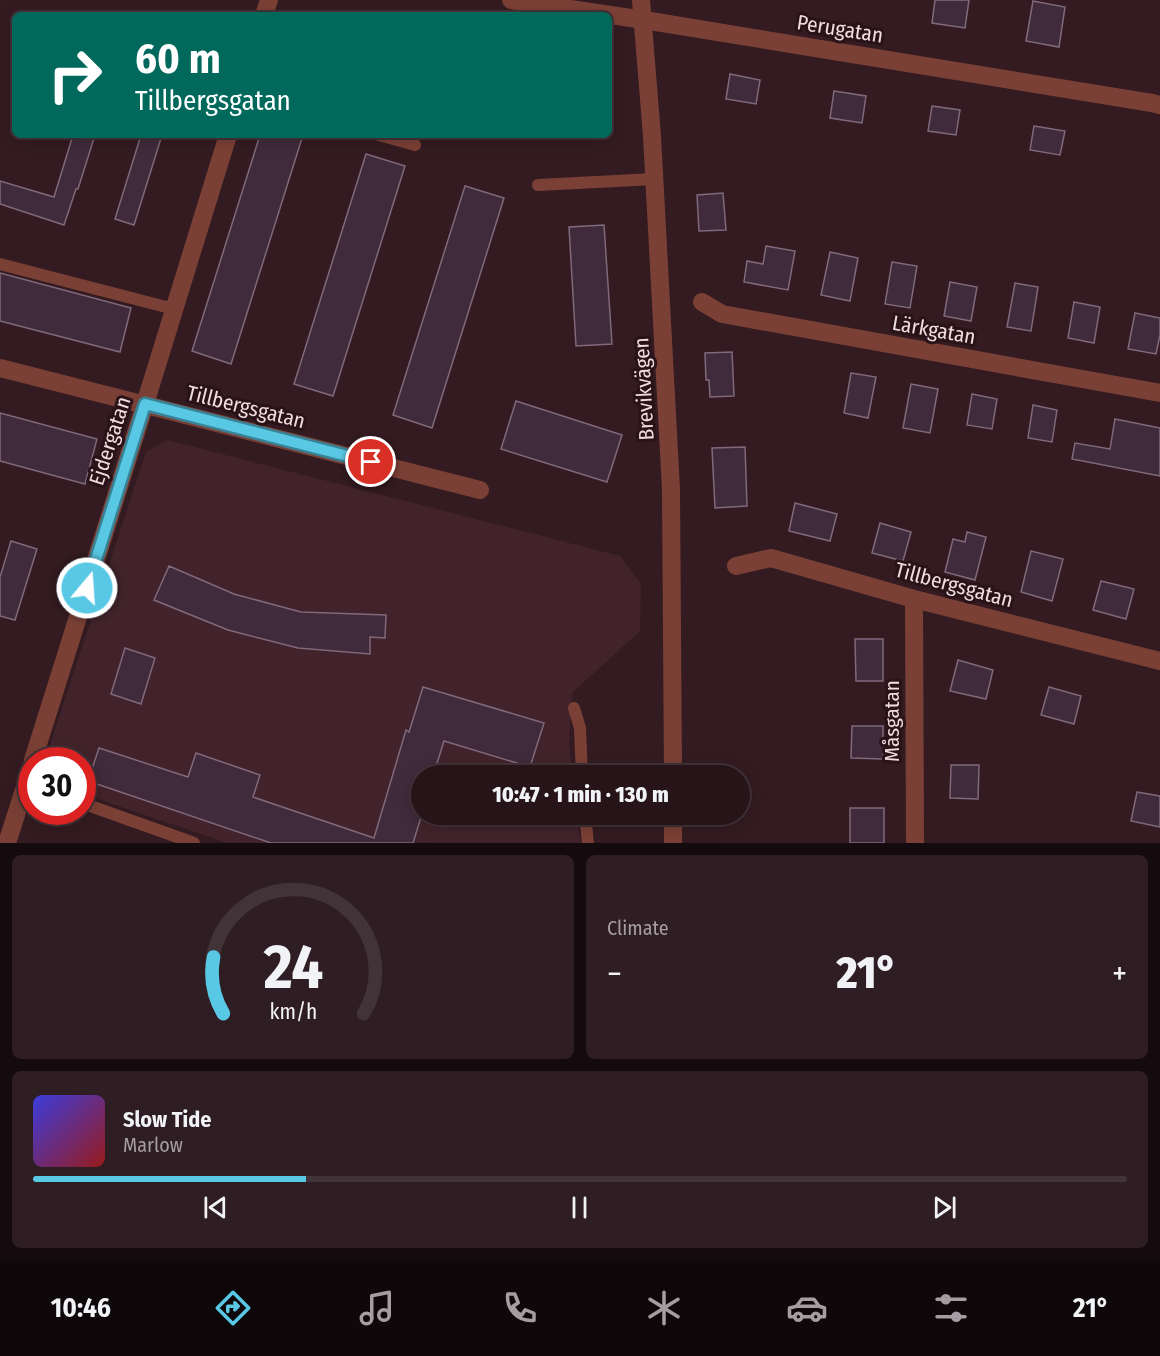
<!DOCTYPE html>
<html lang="en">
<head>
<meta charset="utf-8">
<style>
	body { margin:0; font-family:"Fira Sans Condensed",sans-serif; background:#2e1d22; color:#f1f3f6; height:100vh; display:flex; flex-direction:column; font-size:22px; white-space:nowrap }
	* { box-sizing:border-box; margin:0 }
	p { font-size:20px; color:#a49ea2 }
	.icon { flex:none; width:33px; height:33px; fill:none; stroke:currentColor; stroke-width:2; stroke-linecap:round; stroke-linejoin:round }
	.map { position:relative; height:843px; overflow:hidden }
	.drawer { display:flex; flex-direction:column; gap:12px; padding:12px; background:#150b0e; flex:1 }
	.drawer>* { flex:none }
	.top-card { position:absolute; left:12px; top:12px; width:600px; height:126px; border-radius:9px; box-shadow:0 3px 15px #0003,0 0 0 2px #423338; background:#00695c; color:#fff; overflow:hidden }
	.speed { position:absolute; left:18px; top:747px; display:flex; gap:12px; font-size:30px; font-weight:700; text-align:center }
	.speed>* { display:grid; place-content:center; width:78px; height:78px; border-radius:50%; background:#261419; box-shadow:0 3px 15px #0003,0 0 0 2px #423338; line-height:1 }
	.speed .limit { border:9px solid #d22; background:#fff; color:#111 }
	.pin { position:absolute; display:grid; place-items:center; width:51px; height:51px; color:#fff; margin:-26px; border:3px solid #fff; border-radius:50%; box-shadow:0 2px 6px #0007 }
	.me { position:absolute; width:66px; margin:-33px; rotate:18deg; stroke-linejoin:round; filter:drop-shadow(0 0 4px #0008) }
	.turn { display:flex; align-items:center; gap:21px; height:126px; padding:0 24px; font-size:27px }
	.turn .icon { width:78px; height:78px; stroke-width:2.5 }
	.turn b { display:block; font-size:42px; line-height:51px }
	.big { font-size:45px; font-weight:800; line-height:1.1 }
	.drawer .tile { flex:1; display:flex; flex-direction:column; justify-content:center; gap:9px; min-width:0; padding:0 21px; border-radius:9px; background:#2e1d22 }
	.drawer .dial { align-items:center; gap:0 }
	.dial svg { height:156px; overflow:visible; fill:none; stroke:#423338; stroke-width:7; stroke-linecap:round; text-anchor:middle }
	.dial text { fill:#f1f3f6; stroke:none }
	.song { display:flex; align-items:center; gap:18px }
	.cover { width:72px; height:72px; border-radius:9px; background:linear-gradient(135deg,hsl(240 70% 55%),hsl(0 70% 35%)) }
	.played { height:6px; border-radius:3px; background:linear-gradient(90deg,#59c8e5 25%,#423338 25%) }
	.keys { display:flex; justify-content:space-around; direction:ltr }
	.heat { display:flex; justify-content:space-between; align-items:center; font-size:33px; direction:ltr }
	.drawer .tiles { flex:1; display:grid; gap:12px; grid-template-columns:1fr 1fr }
	.tile:last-child { grid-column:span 2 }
	.trip { position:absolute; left:411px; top:765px; width:339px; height:60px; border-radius:30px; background:#261419; box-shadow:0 3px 15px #0003,0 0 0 2px #423338; font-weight:800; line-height:60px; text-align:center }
	.tab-bar { display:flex; height:96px; justify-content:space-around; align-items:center; background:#0f080a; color:#a49ea2 }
	.tab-bar .icon { width:42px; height:42px }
	.tab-bar .active { color:#59c8e5 }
	.tab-bar b { font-size:27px; color:#f1f3f6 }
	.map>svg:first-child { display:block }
	.built { fill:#42232b }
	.building { fill:#3f2b3b; stroke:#80697b; stroke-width:1.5 }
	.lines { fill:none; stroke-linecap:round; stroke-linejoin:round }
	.service { stroke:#7b4035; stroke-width:12 }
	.minor { stroke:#7b4035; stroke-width:18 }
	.tertiary { stroke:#7b4035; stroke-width:18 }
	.route-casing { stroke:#3a8295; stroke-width:15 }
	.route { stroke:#59c8e5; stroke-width:10 }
	.labels { text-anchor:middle; stroke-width:6; stroke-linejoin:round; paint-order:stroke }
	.street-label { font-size:21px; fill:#efdde1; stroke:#291218 }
</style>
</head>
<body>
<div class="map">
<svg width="1160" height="843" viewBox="0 0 1160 843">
	<rect width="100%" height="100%" fill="#331b21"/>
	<path class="built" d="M 167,440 L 620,556 L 641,584 L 640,631 L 572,693 L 569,742 L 572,775 L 422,776 L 422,814 L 576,815 L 581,843 L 227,843 L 83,794 L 82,760 L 45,760 L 146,452 Z"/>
	<path class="building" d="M 935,0 L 969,0 L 965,28 L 932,23 Z
		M 1033,1 L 1065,7 L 1059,47 L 1026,41 Z
		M 730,74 L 760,80 L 756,104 L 726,99 Z
		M 834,91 L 866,96 L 862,123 L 830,118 Z
		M 932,106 L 960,110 L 956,135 L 928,131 Z
		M 1034,126 L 1065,131 L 1060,155 L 1030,150 Z
		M 73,135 L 95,135 L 78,189 L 76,189 L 64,225 L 0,204 L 0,181 L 54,197 Z
		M 141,135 L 162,135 L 134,225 L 115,219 Z
		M 260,135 L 303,135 L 231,364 L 192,351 Z
		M 366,154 L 405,166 L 333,396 L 294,384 Z
		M 465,186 L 504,198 L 432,428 L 393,415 Z
		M 723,193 L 726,230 L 699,231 L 697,195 Z
		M 604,225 L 612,344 L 576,346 L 569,227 Z
		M 766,246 L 795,251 L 788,290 L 744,282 L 747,261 L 763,264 Z
		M 830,252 L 858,258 L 850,301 L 821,295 Z
		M 892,262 L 917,266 L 910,308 L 885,304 Z
		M 0,273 L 131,308 L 120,352 L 0,321 Z
		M 950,282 L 977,287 L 971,321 L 944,316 Z
		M 1015,283 L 1038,287 L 1031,331 L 1007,327 Z
		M 1074,302 L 1100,307 L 1094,343 L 1068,338 Z
		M 1135,313 L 1160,318 L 1160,335 L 1156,354 L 1128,349 Z
		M 732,352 L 734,396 L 710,397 L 709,380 L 706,380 L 705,353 Z
		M 851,373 L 876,377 L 868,418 L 844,413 Z
		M 911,384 L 938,389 L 930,433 L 903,428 Z
		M 972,394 L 997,399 L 992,429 L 967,425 Z
		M 516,401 L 622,435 L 607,482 L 501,449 Z
		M 1033,405 L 1057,410 L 1052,442 L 1028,438 Z
		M 0,413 L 97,439 L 85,484 L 0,461 Z
		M 1115,419 L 1160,428 L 1160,476 L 1072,459 L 1075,443 L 1110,449 Z
		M 745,447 L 747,506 L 715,508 L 712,448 Z
		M 795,503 L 837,514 L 830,541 L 789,531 Z
		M 880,523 L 911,532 L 903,561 L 872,553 Z
		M 967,532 L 986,537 L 975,580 L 945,572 L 953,539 L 965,542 Z
		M 11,541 L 37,549 L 15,620 L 0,616 L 0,577 Z
		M 1031,551 L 1063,559 L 1052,601 L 1021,592 Z
		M 169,566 L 234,594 L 301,612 L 386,615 L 385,638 L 370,637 L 370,654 L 298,648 L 228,630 L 154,600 Z
		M 1101,581 L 1134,589 L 1126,619 L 1093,610 Z
		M 855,639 L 883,639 L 883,681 L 856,681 Z
		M 125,648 L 155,658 L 141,704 L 111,694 Z
		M 958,660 L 993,670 L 986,699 L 950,691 Z
		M 423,687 L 544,723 L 530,767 L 444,741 L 433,776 L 422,776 L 422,814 L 413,843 L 271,843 L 88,781 L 99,748 L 188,777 L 196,753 L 260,775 L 253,797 L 374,838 L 406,730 L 409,732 Z
		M 1049,687 L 1081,696 L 1074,724 L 1041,715 Z
		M 852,726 L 883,726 L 883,759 L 851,758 Z
		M 951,765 L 979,765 L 978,799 L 950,798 Z
		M 1137,792 L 1160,796 L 1160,827 L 1131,821 Z
		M 850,808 L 884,808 L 884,843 L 850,843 Z"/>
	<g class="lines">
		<path class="service" d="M 379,135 L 415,145
			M 538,185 L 655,179
			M 0,264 L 174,309
			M 574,708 L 580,728 L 582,776
			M 82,803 L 194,843
			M 585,814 L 588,843"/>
		<path class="minor" d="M 511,0 L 644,20 L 1152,103 L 1160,105
			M 264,15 L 269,0
			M 702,302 L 722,314 L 1160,393
			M 0,368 L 480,490
			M 736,566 L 771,558 L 914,599 L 1160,661
			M 914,599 L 915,843
			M 33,760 L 145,404 L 228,135
			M 7,843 L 32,765"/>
		<path class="tertiary" d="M 641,0 L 652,136 L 671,489 L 673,776
			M 673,814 L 673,843"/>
	</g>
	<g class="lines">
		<g class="route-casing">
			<path id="route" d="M 87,588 L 145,404 L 371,462"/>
		</g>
		<use href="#route" class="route"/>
	</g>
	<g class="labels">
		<g class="street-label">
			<text transform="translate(840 29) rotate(9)" y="7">Perugatan</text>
			<text transform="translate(934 330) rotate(10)" y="7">Lärkgatan</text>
			<text transform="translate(644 389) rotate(-93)" y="7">Brevikvägen</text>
			<text transform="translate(246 407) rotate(14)" y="7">Tillbergsgatan</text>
			<text transform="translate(110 441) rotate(-72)" y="7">Ejdergatan</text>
			<text transform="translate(954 585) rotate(15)" y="7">Tillbergsgatan</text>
			<text transform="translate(892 721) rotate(-90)" y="7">Måsgatan</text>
		</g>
	</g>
</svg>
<div class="speed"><div class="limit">30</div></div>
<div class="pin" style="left:371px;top:462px;background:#d93025"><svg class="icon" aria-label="arrive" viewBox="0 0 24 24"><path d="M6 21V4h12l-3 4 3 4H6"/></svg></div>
<svg class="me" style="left:87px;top:588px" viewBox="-20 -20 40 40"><circle r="17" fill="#59c8e5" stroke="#fff" stroke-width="3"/><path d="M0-11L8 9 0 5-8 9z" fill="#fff"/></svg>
<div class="trip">10:47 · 1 min · 130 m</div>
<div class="top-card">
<div class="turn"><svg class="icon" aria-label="right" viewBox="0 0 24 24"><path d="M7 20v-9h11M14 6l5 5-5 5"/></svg><div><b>60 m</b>Tillbergsgatan</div></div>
</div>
</div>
<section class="drawer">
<div class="tiles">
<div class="tile dial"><svg viewBox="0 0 100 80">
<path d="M14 69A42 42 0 1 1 86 69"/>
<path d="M14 69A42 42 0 0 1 9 40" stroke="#59c8e5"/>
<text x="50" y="56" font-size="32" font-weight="700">24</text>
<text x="50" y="72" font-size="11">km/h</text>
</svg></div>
<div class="tile"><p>Climate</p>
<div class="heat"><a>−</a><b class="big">21°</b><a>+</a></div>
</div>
<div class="tile">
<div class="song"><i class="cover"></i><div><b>Slow Tide</b><p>Marlow</p></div></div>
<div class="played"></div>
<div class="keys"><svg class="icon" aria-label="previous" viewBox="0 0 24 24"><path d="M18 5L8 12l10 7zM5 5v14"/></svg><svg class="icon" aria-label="pause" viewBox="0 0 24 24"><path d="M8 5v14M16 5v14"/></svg><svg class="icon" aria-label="next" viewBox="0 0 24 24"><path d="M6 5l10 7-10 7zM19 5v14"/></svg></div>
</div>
</div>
</section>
<nav class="tab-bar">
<b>10:46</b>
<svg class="icon active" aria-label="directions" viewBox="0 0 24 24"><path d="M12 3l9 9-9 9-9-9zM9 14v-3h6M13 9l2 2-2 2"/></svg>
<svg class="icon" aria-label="music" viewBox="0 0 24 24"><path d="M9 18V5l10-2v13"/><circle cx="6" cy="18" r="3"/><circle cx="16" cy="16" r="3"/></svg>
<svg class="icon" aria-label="phone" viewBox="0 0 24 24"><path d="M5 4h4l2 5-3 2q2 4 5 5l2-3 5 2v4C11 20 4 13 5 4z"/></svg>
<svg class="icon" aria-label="climate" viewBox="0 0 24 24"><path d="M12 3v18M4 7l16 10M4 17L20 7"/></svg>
<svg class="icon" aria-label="car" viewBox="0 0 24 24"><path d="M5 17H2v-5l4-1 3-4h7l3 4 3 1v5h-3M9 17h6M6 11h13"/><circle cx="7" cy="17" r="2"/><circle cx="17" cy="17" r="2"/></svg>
<svg class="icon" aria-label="filters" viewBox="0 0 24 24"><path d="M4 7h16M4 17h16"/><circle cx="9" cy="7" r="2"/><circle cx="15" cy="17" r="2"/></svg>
<b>21°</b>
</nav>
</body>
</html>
